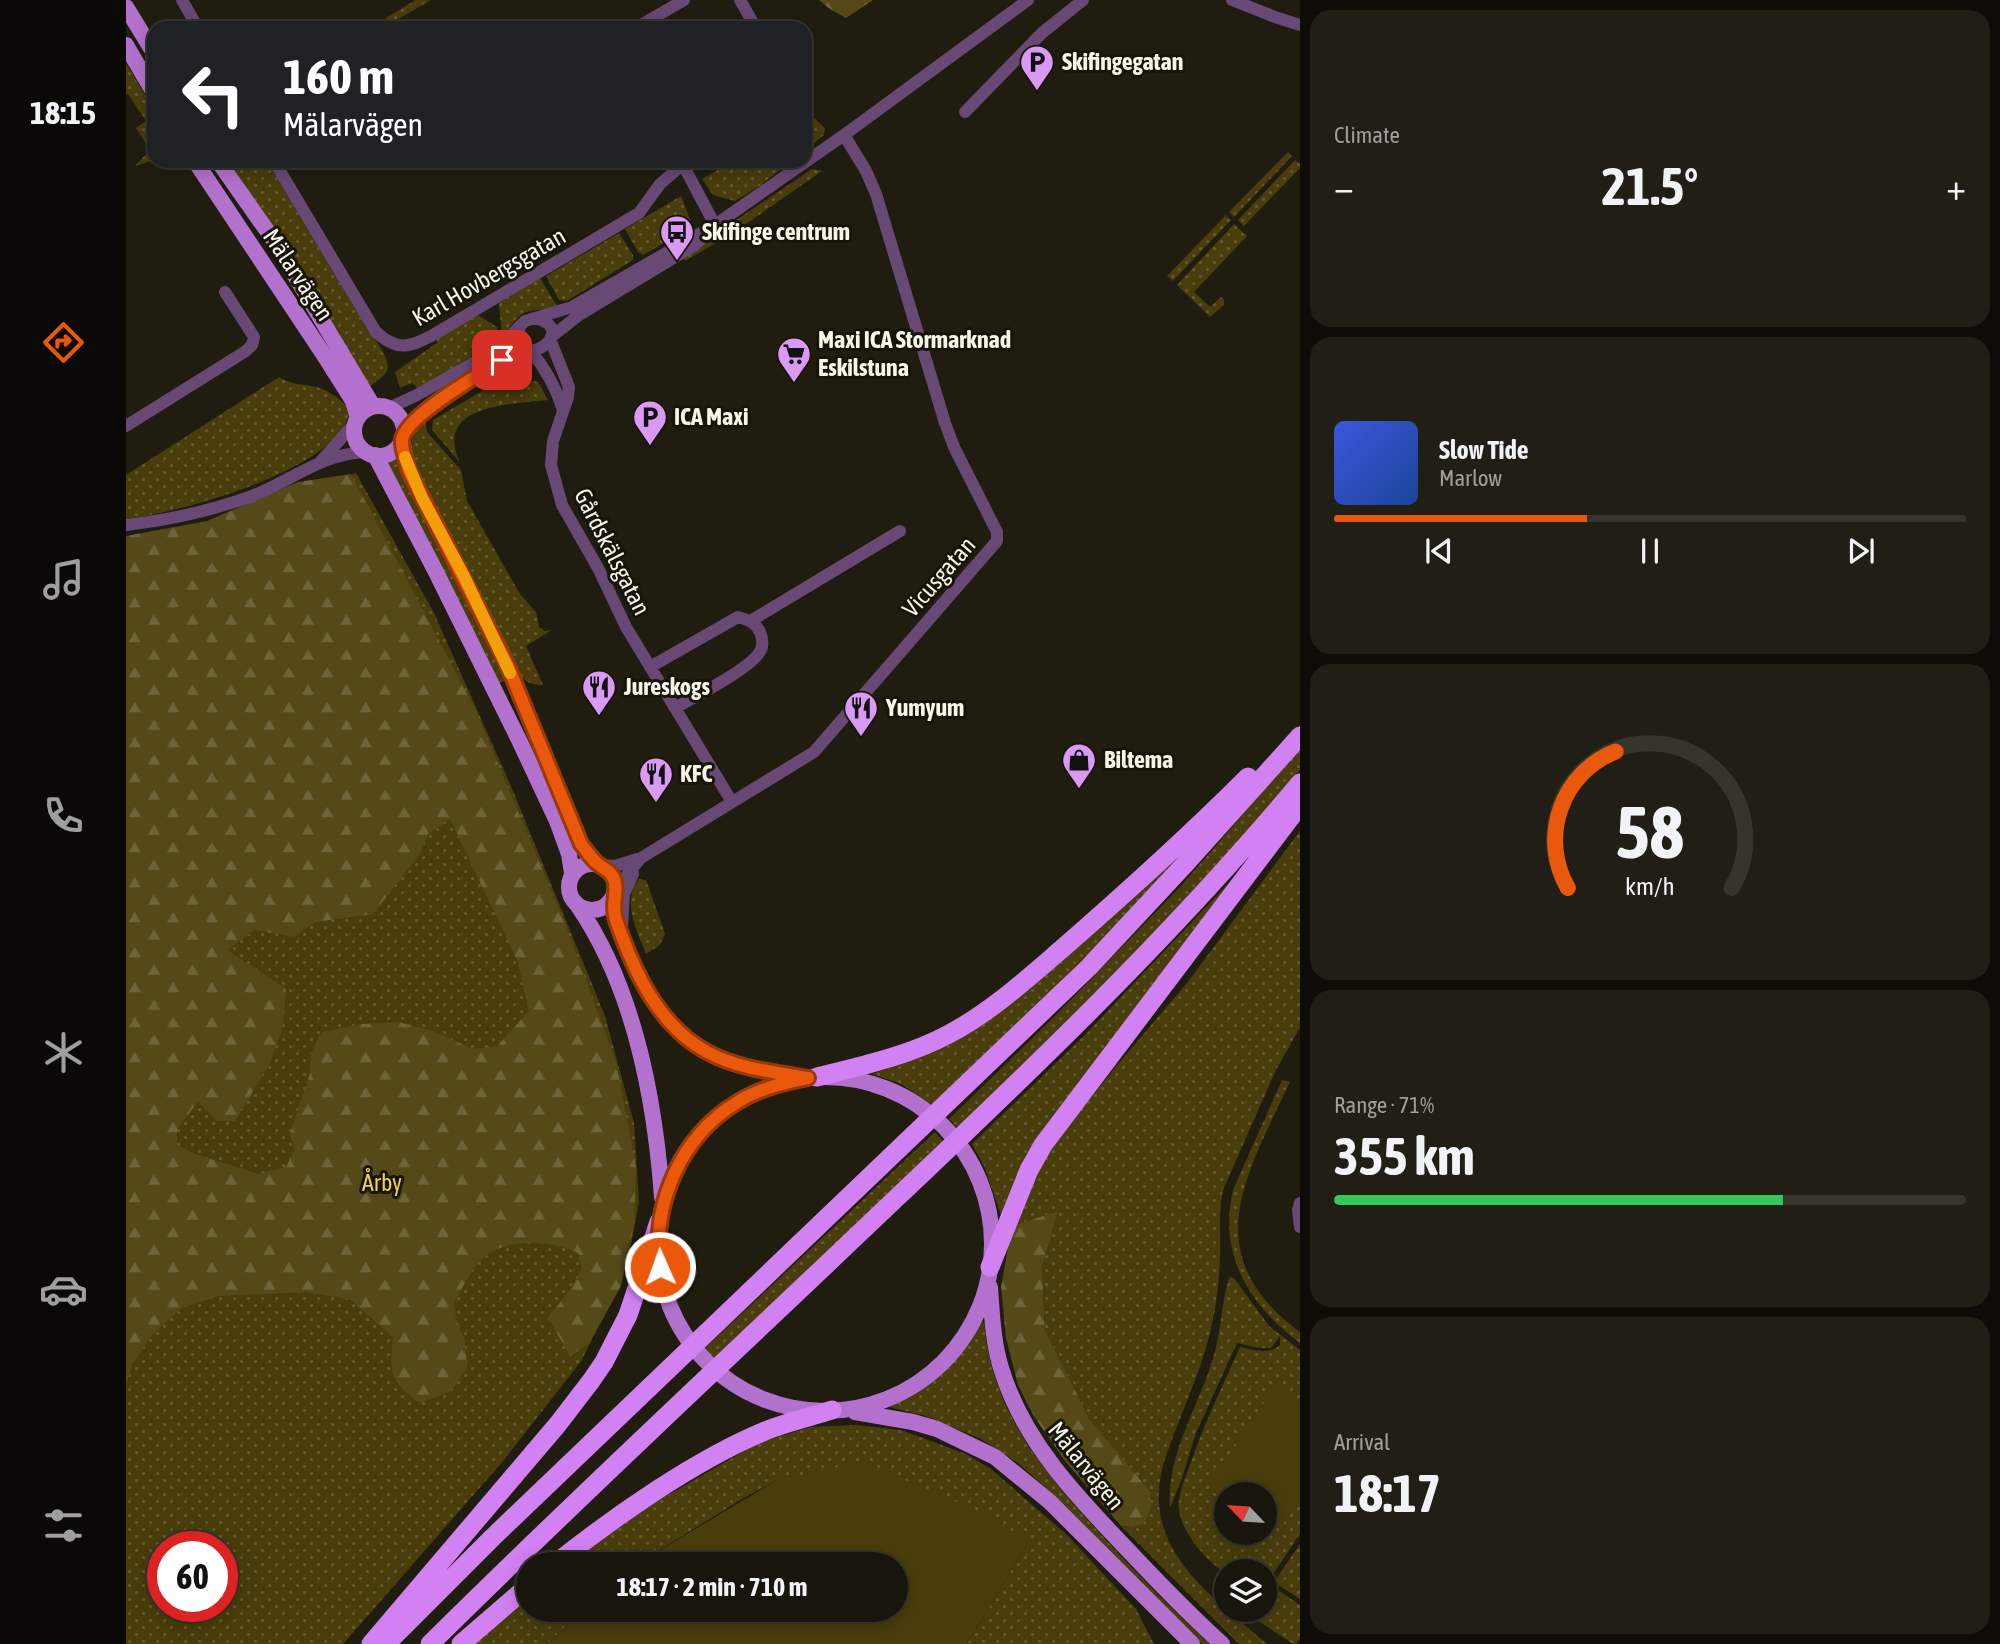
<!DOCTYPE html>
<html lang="en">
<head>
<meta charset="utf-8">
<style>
	body { margin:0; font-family:"Asap Condensed",sans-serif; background:#211f15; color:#f1f3f6; height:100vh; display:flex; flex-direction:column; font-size:26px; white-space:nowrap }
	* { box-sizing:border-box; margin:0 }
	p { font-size:23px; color:#9f9f9d }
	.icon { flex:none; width:38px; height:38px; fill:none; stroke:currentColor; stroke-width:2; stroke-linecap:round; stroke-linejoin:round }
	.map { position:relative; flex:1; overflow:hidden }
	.sheet { display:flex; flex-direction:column; gap:10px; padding:10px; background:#0d0c07; width:700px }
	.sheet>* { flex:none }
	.guide { position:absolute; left:21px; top:21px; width:665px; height:147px; border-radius:21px; box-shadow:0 4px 18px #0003,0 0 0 2px #36352d; background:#202124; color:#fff; overflow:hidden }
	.needle { width:46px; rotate:295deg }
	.fabs { position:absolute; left:1088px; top:1482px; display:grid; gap:14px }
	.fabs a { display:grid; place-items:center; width:63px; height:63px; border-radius:50%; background:#18160c; box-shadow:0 4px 18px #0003,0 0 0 2px #36352d; font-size:35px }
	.speed { position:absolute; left:21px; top:1531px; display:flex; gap:14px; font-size:35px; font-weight:700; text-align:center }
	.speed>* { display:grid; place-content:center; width:91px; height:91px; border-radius:50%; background:#18160c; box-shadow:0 4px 18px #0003,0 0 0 2px #36352d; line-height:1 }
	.speed .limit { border:10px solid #d22; background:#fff; color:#111 }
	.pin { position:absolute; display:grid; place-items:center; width:60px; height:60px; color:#fff; margin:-30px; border-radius:14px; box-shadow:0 4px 10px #0006 }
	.me { position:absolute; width:77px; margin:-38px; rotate:358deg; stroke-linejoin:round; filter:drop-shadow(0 0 5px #0008) }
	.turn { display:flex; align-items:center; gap:24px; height:147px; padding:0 21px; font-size:32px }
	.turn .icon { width:91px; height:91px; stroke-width:2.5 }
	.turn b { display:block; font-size:49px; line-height:60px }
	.big { font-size:52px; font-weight:700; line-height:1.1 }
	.sheet .widget { flex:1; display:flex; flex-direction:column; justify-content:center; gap:10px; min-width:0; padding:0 24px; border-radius:21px; background:#211f15 }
	.sheet .dial { align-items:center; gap:0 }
	.dial svg { height:182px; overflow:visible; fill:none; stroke:#36352d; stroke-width:7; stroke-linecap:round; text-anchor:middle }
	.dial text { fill:#f1f3f6; stroke:none }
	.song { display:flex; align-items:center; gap:21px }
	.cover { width:84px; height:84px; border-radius:10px; background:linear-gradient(135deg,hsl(230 70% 55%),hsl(220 70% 35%)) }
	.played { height:7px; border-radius:4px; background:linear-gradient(90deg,#ea580c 40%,#36352d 40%) }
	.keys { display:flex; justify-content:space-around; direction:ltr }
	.heat { display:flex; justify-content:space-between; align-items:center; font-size:38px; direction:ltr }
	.charge { height:10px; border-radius:5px; background:linear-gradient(90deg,#34c759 71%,#36352d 0) }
	.trip { position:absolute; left:390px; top:1552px; width:392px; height:70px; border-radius:35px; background:#18160c; box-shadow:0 4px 18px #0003,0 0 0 2px #36352d; font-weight:700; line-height:70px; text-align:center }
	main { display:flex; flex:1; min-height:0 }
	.tabs { display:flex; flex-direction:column; width:126px; justify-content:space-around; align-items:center; background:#0a0905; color:#9f9f9d }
	.tabs .icon { width:49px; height:49px }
	.tabs .current { color:#ea580c }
	.tabs b { font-size:32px; color:#f1f3f6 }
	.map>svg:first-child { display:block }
	.grass { fill:url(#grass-dots); fill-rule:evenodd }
	.forest { fill:url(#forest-firs); fill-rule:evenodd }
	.park { fill:#493d0c }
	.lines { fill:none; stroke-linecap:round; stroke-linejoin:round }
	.minor { stroke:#684875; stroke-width:12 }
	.major { stroke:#b371ce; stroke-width:16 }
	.highway { stroke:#d281f2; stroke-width:19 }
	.route-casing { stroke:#983908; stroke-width:18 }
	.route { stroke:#ea580c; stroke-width:12 }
	.slow { stroke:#f59e0b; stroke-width:12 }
	.labels { text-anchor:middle; stroke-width:6; stroke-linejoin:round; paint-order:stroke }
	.poi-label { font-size:24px; font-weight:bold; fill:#f6f4eb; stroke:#171408; text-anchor:start }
	.street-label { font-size:24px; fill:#f6f4eb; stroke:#171408 }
	.park-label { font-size:24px; fill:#efd153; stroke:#171408 }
</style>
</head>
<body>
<main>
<nav class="tabs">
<b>18:15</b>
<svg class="icon current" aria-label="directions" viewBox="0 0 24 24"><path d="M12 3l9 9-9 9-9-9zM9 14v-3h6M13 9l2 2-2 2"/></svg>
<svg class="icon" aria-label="music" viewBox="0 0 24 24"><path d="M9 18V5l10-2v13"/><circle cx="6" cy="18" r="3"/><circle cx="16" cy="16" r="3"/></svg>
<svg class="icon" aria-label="phone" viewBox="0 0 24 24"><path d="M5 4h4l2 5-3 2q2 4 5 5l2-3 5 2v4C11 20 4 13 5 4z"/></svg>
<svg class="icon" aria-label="climate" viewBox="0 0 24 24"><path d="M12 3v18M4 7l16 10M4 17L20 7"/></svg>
<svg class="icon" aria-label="car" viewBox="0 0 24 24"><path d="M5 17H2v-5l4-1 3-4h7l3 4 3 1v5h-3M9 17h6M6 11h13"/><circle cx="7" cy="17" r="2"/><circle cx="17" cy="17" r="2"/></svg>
<svg class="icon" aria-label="filters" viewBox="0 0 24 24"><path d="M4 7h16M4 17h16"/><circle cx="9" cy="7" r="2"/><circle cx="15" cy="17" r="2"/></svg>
</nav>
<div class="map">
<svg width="1174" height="1644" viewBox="0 0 1174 1644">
	<defs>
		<pattern id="grass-dots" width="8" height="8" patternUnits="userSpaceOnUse" patternTransform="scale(1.75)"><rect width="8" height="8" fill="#493d0c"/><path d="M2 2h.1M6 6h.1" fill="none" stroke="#645a30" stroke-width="1.8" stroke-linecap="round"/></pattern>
		<pattern id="forest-firs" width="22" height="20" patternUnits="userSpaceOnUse" patternTransform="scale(1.75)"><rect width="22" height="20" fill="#554917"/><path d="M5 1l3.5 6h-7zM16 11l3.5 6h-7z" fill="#6e6439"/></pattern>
	</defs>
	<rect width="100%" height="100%" fill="#201d10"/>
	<path class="grass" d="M 290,0 L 305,0 L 257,28 L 243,28 Z
		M 0,63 L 28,110 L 28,160 L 9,166 L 24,150 L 10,128 L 20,121 L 2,94 L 0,94 Z
		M 685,115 L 699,128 L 698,135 L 679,150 L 679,119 Z
		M 1162,152 L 1166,156 L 1108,217 L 1103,212 Z
		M 1169,160 L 1174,164 L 1174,168 L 1118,226 L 1112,220 Z
		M 99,161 L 141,161 L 242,330 C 248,338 266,360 261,371 C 258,377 248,383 243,387 L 214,344 L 214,335 L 173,269 Z
		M 607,161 L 665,161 L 635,185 L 609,201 L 587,195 L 576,179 Z
		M 686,169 L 696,171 L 610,231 L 559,261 L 557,256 Z
		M 555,196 L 565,222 L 558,231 L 517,255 L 512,252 L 499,229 Z
		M 1100,215 L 1105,220 L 1047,281 L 1041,276 Z
		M 1108,224 L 1121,236 L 1068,292 L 1084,307 L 1095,297 L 1098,300 L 1098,305 L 1084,317 L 1051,285 Z
		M 493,233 L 507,255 L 507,260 L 441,301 L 433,300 L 420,276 Z
		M 414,278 L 432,308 C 395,312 399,307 376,337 L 373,303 Z
		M 352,315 L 371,327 L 372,340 L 293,389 L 286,383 L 274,388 L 269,372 L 311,343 L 311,339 Z
		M 383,375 L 412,382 L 422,400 C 386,404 308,404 333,461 L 306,430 L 307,420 Z
		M 153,377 C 166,385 176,384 191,387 C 202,390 216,400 224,409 C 219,469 51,513 0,519 L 0,475 Z
		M 299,417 L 301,432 L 335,470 L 341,501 L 394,594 L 410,612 L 413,627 L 419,631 L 426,630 L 400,646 L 417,685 C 409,686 399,682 393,675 C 377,656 367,619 356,597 C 339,559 285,482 285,445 C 285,435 293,425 299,417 Z
		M 272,457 L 382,679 L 373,683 L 259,464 Z
		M 230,473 L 308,613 L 385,786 L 479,1016 L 508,1123 L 513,1202 L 501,1266 L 456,1360 L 378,1460 L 217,1644 L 0,1644 L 0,538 L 53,530 L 137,508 ZM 37,1547 L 96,1547 L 96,1606 L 37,1606 Z
		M 1174,748 L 1174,770 C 1071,899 951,1014 832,1128 L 823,1119 L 930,1015 L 1056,885 Z
		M 1174,831 L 1174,1027 L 1149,1072 L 1097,1190 C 1092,1213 1095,1236 1094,1259 C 1093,1284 1090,1309 1084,1333 C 1074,1374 1055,1413 1041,1453 C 1008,1545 1081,1592 1141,1644 L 1113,1644 L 995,1526 L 1006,1527 L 1024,1491 L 963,1418 L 919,1330 L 916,1267 L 932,1211 L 886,1226 L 919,1154 L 997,1058 L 1061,983 Z
		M 1058,851 L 974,942 L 808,1106 L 775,1084 L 746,1074 L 787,1059 L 844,1033 L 880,1007 Z
		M 1127,857 L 875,1215 L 858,1166 L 846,1144 L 961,1033 Z
		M 513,879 L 520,880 L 539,934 L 534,945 L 520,954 C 511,930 495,902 513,879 Z
		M 1156,1080 L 1164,1082 C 1119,1177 1070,1255 1174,1332 L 1174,1343 C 1123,1305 1092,1255 1107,1190 Z
		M 809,1132 L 819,1143 L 588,1359 L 578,1349 Z
		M 1104,1277 L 1108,1278 L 1143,1326 L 1174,1350 L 1174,1534 L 1139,1586 L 1139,1572 L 1101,1572 L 1101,1574 C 1081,1562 1056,1533 1053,1510 C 1051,1497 1057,1484 1061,1473 C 1076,1429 1095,1389 1114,1347 C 1127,1350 1143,1355 1154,1345 L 1154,1336 L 1145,1348 L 1132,1348 L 1111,1343 L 1070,1433 L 1055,1481 L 1044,1508 C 1040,1450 1077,1402 1090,1347 C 1095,1328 1097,1292 1104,1277 ZM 1101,1494 L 1139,1494 L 1139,1533 L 1101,1533 Z
		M 854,1319 L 858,1323 C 867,1416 920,1475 981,1541 C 1014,1577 1048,1611 1083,1644 L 1076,1644 L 1057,1627 L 938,1504 L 892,1463 L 855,1439 L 800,1416 L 763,1407 C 807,1385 831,1362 854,1319 Z
		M 730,1425 L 775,1430 L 840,1454 L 865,1469 L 941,1535 L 1010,1609 L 1028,1644 L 841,1644 L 902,1542 L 651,1480 L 616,1499 L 511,1564 L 442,1564 L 516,1510 L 634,1442 L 685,1427 Z
		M 1174,1544 L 1174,1599 L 1152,1585 L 1150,1579 Z
		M 1146,1586 L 1174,1605 L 1174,1639 L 1170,1644 L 1167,1644 L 1125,1616 L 1130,1610 L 1139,1610 L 1139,1596 Z
		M 402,1596 L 402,1610 L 456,1610 L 421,1644 L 347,1644 Z"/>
	<path class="forest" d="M 693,0 L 747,0 L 720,18 L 704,9 Z
		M 225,474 L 348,707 L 437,918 L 490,1062 L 510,1167 L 508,1225 L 495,1286 L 463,1344 L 444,1356 L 422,1318 L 443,1291 L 456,1269 L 452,1253 C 424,1240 378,1236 354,1261 C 344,1272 336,1289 328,1302 L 330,1318 L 339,1341 L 341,1368 L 325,1391 L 294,1403 C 264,1381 263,1373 267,1337 L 225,1300 L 181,1292 L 92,1296 L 56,1308 L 26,1335 L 6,1364 L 0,1386 L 0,536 L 81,521 L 172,482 ZM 324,819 L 392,962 L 403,1011 L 371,1046 L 347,1049 L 307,1031 L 272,1022 L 235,1024 L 196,1032 L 185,1053 L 184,1073 L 164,1134 L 169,1149 L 160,1167 L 132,1174 L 69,1154 L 51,1145 L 51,1129 L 72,1102 L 91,1121 L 109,1121 L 144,1063 L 157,1026 L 160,989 L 101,950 L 129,930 L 168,937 L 189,922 L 247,914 L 294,854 L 302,834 Z
		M 932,1211 L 916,1267 L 919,1330 L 963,1418 L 1024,1491 L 1025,1508 L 1018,1523 L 1006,1527 L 995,1526 L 939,1461 L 907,1415 L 892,1385 L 880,1338 L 875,1287 L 886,1226 Z"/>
	<path class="park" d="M 1149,1386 L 1174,1402 L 1174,1499 L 1154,1529 L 1139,1519 L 1139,1494 L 1103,1494 L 1085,1482 Z
		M 737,1462 L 868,1518 L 902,1542 L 841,1644 L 421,1644 L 456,1610 L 770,1610 L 770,1564 L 511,1564 L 651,1480 Z"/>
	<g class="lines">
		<path class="minor" d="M 56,0 L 72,28
			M 614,0 L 630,28
			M 1106,0 L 1149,17 L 1174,25
			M 510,28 L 558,0
			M 839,112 L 916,33 L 957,0
			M 148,161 L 250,332 C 272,352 284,347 307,335 L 513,213 L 534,184 L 561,161
			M 555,161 L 589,225
			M 394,327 C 383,379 459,331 409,318
			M 425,337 L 453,315 L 569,245 L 579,235
			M 424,339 L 443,387 L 442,397 L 427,441 L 425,465 L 436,505 L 472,568 L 500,627 L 606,802
			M 404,350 C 419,368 430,387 437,410
			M 263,408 L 291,395 L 370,350 L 399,321 L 446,307 L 589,225 L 718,135 L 902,0
			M 0,426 L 120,351 L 126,345 L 128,337 L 99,292
			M 277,435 L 298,410 L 376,360 L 402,349
			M 195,461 L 230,422
			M 0,525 C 43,520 85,511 126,496 C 165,481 197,453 240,452
			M 626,620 L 774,531
			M 524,667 L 612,617 C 623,620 629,622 634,632 C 637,639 638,646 633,653 C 622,670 568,697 549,708
			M 475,865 L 489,866 L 511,859
			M 489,889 L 515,858 L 688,752 L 871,541 L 871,532 L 828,447 L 819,423 L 750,194 L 740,171 L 718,135
			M 496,927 L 498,894 L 507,874
			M 1174,1203 L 1172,1210 L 1174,1227"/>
		<path class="major" d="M 0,7 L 28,53
			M 0,45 L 28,93
			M 69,161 L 196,352 L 227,401 L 232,418
			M 92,161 L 149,242 L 247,406
			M228 431a25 25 0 1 1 50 0a25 25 0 1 1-50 0Z
			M 276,441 L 283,471 L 381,664 L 455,844 L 472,864
			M 249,455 L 310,572 L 393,740 L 431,821 L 443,854 L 446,873
			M443 887a23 23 0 1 1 46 0a23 23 0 1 1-46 0Z
			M 487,897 C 486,917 496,935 503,954 C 526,1010 558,1050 619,1067 C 636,1071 655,1073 673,1076
			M 452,906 C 508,988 529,1100 536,1197
			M532 1244a167 167 0 1 1 334 0a167 167 0 1 1-334 0Z
			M 864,1287 C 866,1315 867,1344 876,1371 C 898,1442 951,1497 1001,1549 C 1032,1582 1063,1614 1096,1644
			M 729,1412 L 787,1422 L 811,1429 L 869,1457 L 924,1502 L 1066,1644"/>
		<path class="highway" d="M 691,1077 C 735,1066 782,1056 823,1034 C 865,1012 902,978 938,947 C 1001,892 1063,836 1122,777
			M 864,1267 L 903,1170 L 917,1145 L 1174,805
			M 429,1564 C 488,1517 569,1460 639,1431 C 661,1422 684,1417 706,1410
			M 245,1644 L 432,1424 L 465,1381 L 478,1362 L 502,1315 L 533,1222
			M 260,1644 L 367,1537 L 963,967 L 1059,864 L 1174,736
			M 304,1644 C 454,1495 609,1352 762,1206 C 905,1071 1047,935 1174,783
			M 335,1644 L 402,1586"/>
	</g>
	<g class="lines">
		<g class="route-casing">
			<path id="route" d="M 376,360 C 355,374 279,416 276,440 C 275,449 281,462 283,471 L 381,664 L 455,844 C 460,850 466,860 472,864 C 480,870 487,872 489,883 C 491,896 485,906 490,920 C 508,972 533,1027 583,1053 C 613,1069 649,1072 682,1078 C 657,1083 632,1089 610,1103 C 555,1137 526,1203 534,1267"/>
		</g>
		<use href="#route" class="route"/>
		<path class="slow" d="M 279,457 L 296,498 L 338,576 L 384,673"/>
	</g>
	<defs>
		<g id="parking-pin" transform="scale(1.75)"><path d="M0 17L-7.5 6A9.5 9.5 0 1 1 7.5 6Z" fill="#db99f6" stroke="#171408"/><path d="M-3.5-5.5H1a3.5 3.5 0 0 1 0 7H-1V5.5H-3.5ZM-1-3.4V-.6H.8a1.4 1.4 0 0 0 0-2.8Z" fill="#111"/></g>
		<g id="bus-pin" transform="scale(1.75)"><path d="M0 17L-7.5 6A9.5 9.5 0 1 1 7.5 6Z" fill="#db99f6" stroke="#171408"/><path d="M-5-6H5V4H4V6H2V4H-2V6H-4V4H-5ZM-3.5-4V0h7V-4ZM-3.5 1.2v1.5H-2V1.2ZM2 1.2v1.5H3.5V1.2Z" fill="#111"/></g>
		<g id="supermarket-pin" transform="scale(1.75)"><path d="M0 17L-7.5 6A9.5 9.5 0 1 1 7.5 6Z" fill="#db99f6" stroke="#171408"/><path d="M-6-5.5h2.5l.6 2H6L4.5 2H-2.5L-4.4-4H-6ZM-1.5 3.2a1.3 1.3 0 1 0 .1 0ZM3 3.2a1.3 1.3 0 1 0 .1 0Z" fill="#111"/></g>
		<g id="restaurant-pin" transform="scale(1.75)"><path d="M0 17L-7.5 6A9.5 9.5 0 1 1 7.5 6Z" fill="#db99f6" stroke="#171408"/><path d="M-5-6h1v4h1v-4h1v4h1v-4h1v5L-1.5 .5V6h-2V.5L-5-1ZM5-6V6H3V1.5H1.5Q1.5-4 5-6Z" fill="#111"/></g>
		<g id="shop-pin" transform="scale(1.75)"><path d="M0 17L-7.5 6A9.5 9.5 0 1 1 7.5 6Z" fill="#db99f6" stroke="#171408"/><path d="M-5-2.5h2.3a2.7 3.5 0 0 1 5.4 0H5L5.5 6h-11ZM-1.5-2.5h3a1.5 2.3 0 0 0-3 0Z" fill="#111"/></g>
	</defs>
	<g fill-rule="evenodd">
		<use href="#parking-pin" x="911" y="62"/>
		<use href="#bus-pin" x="551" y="232"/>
		<use href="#supermarket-pin" x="668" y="354"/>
		<use href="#parking-pin" x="524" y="417"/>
		<use href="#restaurant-pin" x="473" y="687"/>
		<use href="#restaurant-pin" x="735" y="708"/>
		<use href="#shop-pin" x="953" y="760"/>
		<use href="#restaurant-pin" x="530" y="774"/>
	</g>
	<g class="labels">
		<g class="poi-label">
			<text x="936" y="70">Skifingegatan</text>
			<text x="576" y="240">Skifinge centrum</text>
			<text x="692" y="348">Maxi ICA Stormarknad<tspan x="692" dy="28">Eskilstuna</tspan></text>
			<text x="548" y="425">ICA Maxi</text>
			<text x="498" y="695">Jureskogs</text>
			<text x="760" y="716">Yumyum</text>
			<text x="978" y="768">Biltema</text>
			<text x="554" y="782">KFC</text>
		</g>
		<g class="street-label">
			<text transform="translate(172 275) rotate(56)" y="8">Mälarvägen</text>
			<text transform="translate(363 277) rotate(-30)" y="8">Karl Hovbergsgatan</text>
			<text transform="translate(486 552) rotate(63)" y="8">Gårdskälsgatan</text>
			<text transform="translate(813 577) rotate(-49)" y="8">Vicusgatan</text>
			<text transform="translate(960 1466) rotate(51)" y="8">Mälarvägen</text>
		</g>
		<g class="park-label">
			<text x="256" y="1191">Årby</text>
		</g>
	</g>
</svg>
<div class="fabs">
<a><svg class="needle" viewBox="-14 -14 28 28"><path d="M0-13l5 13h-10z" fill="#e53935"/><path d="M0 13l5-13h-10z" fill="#9f9f9d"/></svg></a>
<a><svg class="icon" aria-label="layers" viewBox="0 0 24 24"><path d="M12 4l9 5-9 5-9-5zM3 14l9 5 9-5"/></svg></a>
</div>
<div class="speed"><div class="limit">60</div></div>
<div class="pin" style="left:376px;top:360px;background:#d93025"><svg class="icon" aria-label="arrive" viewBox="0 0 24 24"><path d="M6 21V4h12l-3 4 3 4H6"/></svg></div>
<svg class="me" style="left:534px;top:1267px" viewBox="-20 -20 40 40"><circle r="17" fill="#ea580c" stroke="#fff" stroke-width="3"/><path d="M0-11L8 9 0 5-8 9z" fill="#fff"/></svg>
<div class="trip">18:17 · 2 min · 710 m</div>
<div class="guide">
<div class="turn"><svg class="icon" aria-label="left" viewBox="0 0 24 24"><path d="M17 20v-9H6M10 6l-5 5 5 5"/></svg><div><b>160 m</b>Mälarvägen</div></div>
</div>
</div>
<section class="sheet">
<div class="widget"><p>Climate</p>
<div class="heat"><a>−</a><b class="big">21.5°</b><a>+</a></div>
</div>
<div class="widget">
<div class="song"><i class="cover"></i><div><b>Slow Tide</b><p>Marlow</p></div></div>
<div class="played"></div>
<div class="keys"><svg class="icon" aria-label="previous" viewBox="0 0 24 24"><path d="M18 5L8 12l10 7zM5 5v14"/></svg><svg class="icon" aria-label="pause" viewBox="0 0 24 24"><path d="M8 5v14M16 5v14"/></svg><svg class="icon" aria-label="next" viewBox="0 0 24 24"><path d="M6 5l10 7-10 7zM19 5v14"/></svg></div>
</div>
<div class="widget dial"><svg viewBox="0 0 100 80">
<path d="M14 69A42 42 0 1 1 86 69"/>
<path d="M14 69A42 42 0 0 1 35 9" stroke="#ea580c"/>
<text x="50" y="56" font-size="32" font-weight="700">58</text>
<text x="50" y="72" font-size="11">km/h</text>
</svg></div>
<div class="widget"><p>Range · 71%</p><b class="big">355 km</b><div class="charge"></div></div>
<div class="widget"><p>Arrival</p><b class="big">18:17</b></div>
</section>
</main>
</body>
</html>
